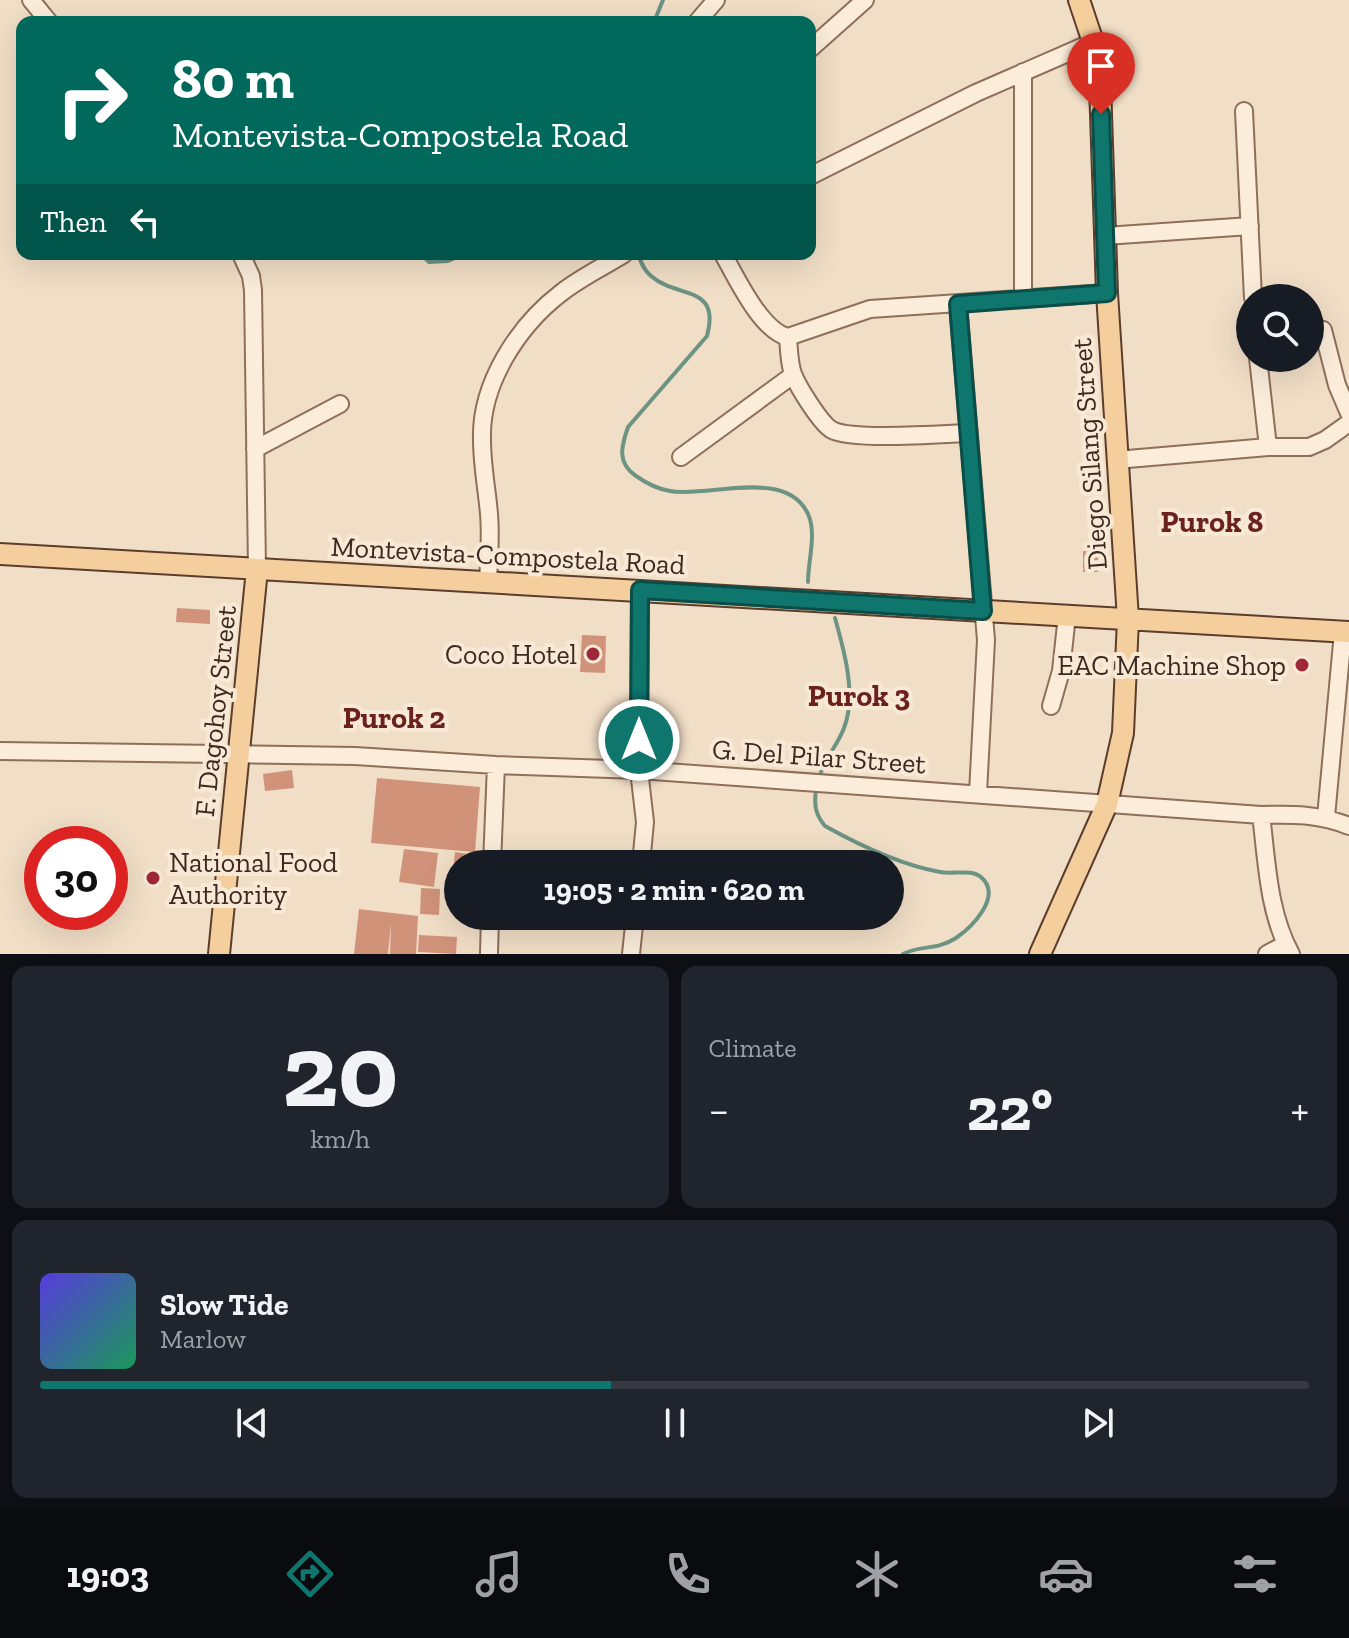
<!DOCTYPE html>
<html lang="en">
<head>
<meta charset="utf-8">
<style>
	body { margin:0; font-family:"Zilla Slab",serif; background:#20242c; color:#f1f3f6; height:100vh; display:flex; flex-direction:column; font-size:30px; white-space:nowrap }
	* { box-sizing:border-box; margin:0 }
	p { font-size:26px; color:#9ea1a6 }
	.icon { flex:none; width:44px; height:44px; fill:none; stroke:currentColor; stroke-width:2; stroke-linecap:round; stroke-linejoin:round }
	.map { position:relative; height:954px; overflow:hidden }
	.panel { display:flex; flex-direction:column; gap:12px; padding:12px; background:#0d0f14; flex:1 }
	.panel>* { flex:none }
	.top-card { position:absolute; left:16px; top:16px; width:800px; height:244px; border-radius:16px; box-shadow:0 8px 32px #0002; background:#00695c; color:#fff; overflow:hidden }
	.buttons { position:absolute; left:1236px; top:284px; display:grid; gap:16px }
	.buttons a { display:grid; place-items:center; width:88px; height:88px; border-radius:50%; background:#171b24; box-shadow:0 8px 32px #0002; font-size:40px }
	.speed { position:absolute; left:24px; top:826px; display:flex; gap:16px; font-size:40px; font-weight:700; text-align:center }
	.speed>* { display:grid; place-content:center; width:104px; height:104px; border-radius:50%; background:#171b24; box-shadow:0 8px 32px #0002; line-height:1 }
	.speed .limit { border:12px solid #d22; background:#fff; color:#111 }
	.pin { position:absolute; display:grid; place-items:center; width:68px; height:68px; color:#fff; margin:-82px -34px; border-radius:50% 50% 50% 0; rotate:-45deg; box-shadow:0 0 8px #0007 }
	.pin .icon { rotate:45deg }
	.me { position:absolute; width:88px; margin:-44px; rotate:0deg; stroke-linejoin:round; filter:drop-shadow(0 0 6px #0008) }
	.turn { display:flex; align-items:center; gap:28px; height:168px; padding:0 24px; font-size:36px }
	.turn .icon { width:104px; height:104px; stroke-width:2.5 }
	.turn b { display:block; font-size:56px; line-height:68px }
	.then { display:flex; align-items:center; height:76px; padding:0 24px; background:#0003; gap:16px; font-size:30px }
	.big { font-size:60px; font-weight:700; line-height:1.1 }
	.panel .tile { flex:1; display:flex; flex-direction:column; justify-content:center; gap:12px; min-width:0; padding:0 28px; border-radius:16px; background:#20242c }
	.panel .dial { align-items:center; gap:0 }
	.dial b { font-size:104px; line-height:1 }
	.song { display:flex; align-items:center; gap:24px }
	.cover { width:96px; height:96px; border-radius:12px; background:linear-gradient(135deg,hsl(250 70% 55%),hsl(150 70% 35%)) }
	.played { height:8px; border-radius:4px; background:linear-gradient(90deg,#0f766e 45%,#363941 45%) }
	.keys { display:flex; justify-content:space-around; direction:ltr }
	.heat { display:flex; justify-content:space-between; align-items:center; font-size:44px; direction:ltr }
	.panel .tiles { flex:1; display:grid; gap:12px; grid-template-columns:1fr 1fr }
	.tile:last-child { grid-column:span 2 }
	.trip { position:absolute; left:444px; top:850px; width:460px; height:80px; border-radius:40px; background:#171b24; box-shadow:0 8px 32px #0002; font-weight:700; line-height:80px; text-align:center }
	.dock { display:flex; height:128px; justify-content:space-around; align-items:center; background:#090b0e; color:#9ea1a6 }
	.dock .icon { width:56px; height:56px }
	.dock .current { color:#0f766e }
	.dock b { font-size:36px; color:#f1f3f6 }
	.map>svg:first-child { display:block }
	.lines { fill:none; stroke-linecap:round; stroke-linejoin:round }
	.stream { stroke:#6d9385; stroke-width:4 }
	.building { fill:#d1927a }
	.minor-casing { stroke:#8e6f5a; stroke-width:20 }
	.major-casing { stroke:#5b3d2e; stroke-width:24 }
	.minor { stroke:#fbedda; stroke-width:16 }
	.major { stroke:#f5ce9d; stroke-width:20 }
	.route-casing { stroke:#0a4d48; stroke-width:20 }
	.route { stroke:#0f766e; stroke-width:14 }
	.poi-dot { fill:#a02738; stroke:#f8e9d6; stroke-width:3 }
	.labels { text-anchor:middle; stroke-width:8; stroke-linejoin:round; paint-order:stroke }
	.street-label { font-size:28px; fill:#3d291f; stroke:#f8e9d6 }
	.poi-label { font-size:28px; fill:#3d291f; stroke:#f8e9d6; text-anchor:end }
	.neighbourhood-label { font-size:30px; font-weight:bold; fill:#6c221c; stroke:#f8e9d6 }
</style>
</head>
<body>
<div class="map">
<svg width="1349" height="954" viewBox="0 0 1349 954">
	<rect width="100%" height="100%" fill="#f1dec6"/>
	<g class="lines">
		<path class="stream" d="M 654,22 L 663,0
			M 421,254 L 429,262 L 448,261 L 464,254
			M 638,254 C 641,262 644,271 651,276 C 677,299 721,284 707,336 L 628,427 C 621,447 617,463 636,476 C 646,483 657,489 670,491 C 709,498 786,467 808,514 C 817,533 808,561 808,582
			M 821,772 C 827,756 838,744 844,728 C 857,695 844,650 835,618
			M 816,790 C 814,805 815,814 825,826 C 859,845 901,865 940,872 C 953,875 972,868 982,878 C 1002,897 972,927 956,938 C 936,951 919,945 903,954"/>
	</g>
	<path class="building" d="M 1083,551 L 1098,551 L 1098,572 L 1083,572 Z
		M 177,608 L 210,610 L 210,624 L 176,622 Z
		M 582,635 L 606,636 L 605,673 L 580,672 Z
		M 292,770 L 294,788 L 265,791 L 263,774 Z
		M 377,778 L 480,787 L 475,852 L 371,843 Z
		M 404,849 L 438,853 L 434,887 L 399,882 Z
		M 455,852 L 475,855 L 474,864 L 458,864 L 458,888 L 451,887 Z
		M 421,888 L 440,889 L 439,915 L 420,914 Z
		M 359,909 L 418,916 L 416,954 L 390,954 L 391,923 L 388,954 L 354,954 Z
		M 419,935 L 457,937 L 456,954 L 418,952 Z"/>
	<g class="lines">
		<g class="minor-casing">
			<path id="minor" d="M 31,0 L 49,22
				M 697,22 L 716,0
				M 810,49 L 865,0
				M 1023,72 L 1023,298
				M 1244,111 L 1253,298
				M 810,176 L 976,93 L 1093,42
				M 1105,236 L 1250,226
				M 241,254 L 251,276 L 253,290 L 257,569
				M 723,254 C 736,277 761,331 788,337 L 870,309 L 1107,293
				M 958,304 L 986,640 L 978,793
				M 1323,330 L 1337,385 L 1349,413
				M 788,337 C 789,349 789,363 793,374 C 798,387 821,424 832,430 C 853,441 942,434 968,433
				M 1258,358 L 1268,447
				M 255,449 L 340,404
				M 681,457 L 793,375
				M 1116,460 L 1268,447 L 1309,447 L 1325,440 L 1349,423
				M 488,582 C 489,559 491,537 489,514 C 487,490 482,465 482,440 C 480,384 518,326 561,293 C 580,278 603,267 624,254
				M 640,590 L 639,770 L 645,822 L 641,864
				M 1051,706 L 1061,671 L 1067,615
				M 0,751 L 355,756 L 496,765 L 639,770 L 1261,815 C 1293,814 1319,814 1349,826
				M 1261,815 C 1267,862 1268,912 1291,954
				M 1326,817 L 1343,632
				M 492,864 L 496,765
				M 489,954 L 490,916
				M 631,954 L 635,916
				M 1267,954 L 1286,944"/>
		</g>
		<g class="major-casing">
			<path id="major" d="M 0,554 L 1349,632
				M 219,954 L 257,569
				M 1040,954 L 1107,804 L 1123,733 L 1128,619 L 1107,293 L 1100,84 L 1093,42 L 1079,0"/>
		</g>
		<use href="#minor" class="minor"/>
		<use href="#major" class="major"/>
	</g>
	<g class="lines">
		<g class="route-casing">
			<path id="route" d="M 639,740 L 640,590 L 983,611 L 958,304 L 1107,293 L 1101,114"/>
		</g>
		<use href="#route" class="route"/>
	</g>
	<g class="poi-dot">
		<circle cx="593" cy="654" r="8"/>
		<circle cx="1302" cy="665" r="8"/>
		<circle cx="153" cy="878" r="8"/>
	</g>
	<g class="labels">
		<g class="street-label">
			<text transform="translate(1089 454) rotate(-94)" y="10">Diego Silang Street</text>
			<text transform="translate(508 555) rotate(3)" y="10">Montevista-Compostela Road</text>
			<text transform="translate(215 711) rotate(-84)" y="10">F. Dagohoy Street</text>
			<text transform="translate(819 756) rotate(4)" y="10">G. Del Pilar Street</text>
		</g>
		<g class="poi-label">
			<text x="577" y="664">Coco Hotel</text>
			<text x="1286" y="675">EAC Machine Shop</text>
			<text x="169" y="872" text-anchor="start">National Food<tspan x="169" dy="32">Authority</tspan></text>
		</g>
		<g class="neighbourhood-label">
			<text x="1212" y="532">Purok 8</text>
			<text x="859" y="706">Purok 3</text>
			<text x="394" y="728">Purok 2</text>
		</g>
	</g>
</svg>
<div class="buttons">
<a><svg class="icon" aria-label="search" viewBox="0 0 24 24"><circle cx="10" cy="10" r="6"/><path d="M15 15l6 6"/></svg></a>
</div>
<div class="speed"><div class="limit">30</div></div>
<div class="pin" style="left:1101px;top:114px;background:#d93025"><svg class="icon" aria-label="arrive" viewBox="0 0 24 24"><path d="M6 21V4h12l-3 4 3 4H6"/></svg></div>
<svg class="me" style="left:639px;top:740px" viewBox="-20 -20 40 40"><circle r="17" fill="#0f766e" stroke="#fff" stroke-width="3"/><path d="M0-11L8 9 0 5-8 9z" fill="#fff"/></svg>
<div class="trip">19:05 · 2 min · 620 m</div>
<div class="top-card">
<div class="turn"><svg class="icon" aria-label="right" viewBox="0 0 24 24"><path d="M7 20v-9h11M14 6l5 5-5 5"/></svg><div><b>80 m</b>Montevista-Compostela Road</div></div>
<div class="then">Then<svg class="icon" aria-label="left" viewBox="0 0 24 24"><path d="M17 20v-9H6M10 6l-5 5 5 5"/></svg></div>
</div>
</div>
<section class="panel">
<div class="tiles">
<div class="tile dial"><b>20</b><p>km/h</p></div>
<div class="tile"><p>Climate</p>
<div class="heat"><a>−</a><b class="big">22°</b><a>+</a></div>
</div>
<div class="tile">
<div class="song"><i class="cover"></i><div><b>Slow Tide</b><p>Marlow</p></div></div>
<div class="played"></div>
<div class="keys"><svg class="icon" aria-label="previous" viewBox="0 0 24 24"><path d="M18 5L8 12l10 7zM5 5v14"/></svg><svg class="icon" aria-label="pause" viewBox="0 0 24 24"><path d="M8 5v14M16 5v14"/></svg><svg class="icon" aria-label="next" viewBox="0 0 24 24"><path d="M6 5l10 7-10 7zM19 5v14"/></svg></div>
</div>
</div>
</section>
<nav class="dock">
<b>19:03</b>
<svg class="icon current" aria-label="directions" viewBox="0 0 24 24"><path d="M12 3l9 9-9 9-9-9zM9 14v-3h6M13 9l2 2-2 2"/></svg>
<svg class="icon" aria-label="music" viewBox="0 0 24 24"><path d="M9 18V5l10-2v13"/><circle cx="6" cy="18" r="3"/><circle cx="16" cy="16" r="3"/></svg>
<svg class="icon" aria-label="phone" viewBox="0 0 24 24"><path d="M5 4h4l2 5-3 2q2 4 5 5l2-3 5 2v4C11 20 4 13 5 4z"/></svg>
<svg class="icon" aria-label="climate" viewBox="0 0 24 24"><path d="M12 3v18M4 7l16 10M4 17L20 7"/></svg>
<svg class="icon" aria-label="car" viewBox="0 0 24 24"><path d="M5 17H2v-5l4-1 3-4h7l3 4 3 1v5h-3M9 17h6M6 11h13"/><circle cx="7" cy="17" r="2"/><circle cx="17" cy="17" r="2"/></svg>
<svg class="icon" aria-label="filters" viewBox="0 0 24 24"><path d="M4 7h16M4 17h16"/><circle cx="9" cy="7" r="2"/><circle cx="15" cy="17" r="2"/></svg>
</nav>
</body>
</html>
